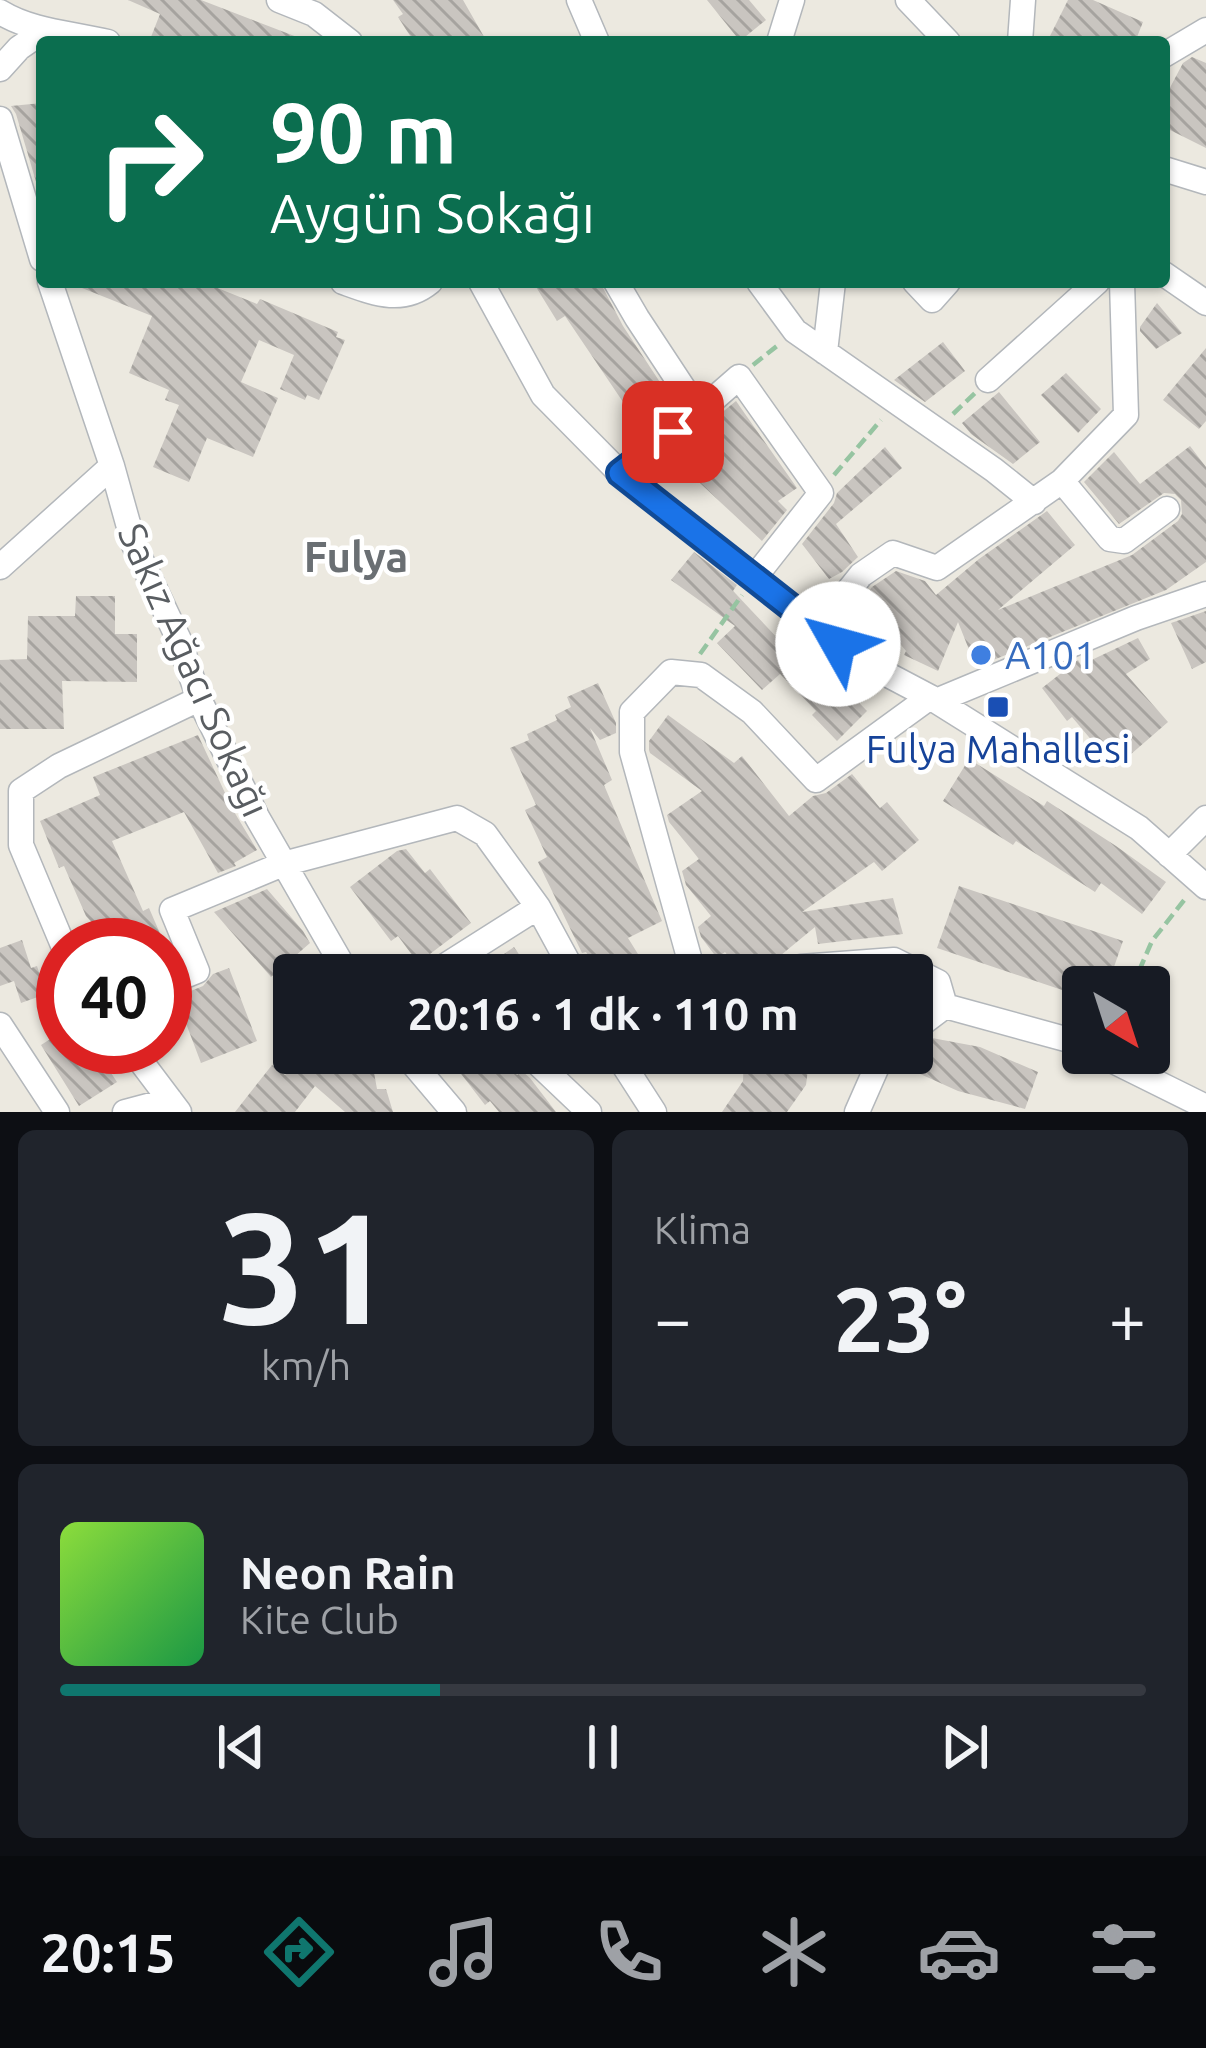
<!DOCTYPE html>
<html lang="tr">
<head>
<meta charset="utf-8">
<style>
	body { margin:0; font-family:Ubuntu,sans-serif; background:#20242c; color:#f1f3f6; height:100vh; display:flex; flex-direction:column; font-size:45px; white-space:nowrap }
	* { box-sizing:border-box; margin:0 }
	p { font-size:39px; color:#9ea1a6 }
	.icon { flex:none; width:66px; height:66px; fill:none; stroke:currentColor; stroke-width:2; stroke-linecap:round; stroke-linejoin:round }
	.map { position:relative; height:1112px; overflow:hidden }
	.panel { display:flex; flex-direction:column; gap:18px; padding:18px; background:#0d0f14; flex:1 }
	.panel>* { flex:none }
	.hud { position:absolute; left:36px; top:36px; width:1134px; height:252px; border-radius:12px; box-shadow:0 3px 9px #0004; background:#0b6e4f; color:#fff; overflow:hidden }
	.needle { width:78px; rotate:141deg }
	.fabs { position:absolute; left:1062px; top:966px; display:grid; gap:24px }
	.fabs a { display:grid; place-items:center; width:108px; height:108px; border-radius:12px; background:#171b24; box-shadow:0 3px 9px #0004; font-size:60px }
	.speed { position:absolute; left:36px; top:918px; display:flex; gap:24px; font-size:60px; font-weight:700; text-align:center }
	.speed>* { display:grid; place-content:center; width:156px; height:156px; border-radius:50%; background:#171b24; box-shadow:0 3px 9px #0004; line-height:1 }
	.speed .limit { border:18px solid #d22; background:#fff; color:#111 }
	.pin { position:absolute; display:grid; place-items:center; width:102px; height:102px; color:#fff; margin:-51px; border-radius:24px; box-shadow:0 6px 18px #0006 }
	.me { position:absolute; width:132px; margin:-66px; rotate:308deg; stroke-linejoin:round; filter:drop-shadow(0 0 9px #0008) }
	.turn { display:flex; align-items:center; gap:42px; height:252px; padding:0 36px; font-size:54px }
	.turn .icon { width:156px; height:156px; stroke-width:2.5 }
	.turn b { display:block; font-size:84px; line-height:102px }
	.big { font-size:90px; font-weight:600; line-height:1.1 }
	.panel .tile { flex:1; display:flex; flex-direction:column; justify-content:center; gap:18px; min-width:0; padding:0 42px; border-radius:18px; background:#20242c }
	.panel .dial { align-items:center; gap:0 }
	.dial b { font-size:156px; line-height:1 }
	.song { display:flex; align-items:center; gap:36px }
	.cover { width:144px; height:144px; border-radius:18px; background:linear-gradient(135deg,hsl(90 70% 55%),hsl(140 70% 35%)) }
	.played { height:12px; border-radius:6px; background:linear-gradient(90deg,#0f766e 35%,#363941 35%) }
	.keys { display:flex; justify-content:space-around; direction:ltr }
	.heat { display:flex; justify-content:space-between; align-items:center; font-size:66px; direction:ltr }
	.panel .tiles { flex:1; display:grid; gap:18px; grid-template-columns:1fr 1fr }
	.tile:last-child { grid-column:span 2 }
	.trip { position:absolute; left:273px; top:954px; width:660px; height:120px; border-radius:12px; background:#171b24; box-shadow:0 3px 9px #0004; font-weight:600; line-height:120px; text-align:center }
	.tab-bar { display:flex; height:192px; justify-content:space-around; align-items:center; background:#090b0e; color:#9ea1a6 }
	.tab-bar .icon { width:84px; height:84px }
	.tab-bar .selected { color:#0f766e }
	.tab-bar b { font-size:54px; color:#f1f3f6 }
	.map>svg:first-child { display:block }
	.building { fill:url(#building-back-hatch) }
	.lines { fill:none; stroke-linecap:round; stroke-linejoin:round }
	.minor-casing { stroke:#b3b7bb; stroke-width:27 }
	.path { stroke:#96c4a1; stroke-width:4.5; stroke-dasharray:12 6; stroke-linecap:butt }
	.minor { stroke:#fff; stroke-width:24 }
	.route-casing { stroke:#114b97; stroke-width:30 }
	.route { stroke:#1a73e8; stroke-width:21 }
	.shop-dot { fill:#3f7fe0; stroke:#fff; stroke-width:4.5 }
	.transit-dot { fill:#1a4fb4; stroke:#fff; stroke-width:4.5 }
	.labels { text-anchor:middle; stroke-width:9; stroke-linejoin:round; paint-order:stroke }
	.shop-label { font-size:39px; fill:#366cbe; stroke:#fff; text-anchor:start }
	.street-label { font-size:39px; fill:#595d61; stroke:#fff }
	.transit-label { font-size:39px; fill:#164399; stroke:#fff }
	.neighbourhood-label { font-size:42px; font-weight:bold; fill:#6a6f73; stroke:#fff }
</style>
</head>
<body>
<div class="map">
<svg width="1206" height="1112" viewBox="0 0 1206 1112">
	<defs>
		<pattern id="building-back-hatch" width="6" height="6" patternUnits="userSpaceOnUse" patternTransform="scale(3)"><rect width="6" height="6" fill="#c9c5c0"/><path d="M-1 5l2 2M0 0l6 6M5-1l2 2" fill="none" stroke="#a6a39f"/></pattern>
	</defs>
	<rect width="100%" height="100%" fill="#ece9e0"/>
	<path class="building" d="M 128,0 L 201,0 L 310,42 L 222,42 L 205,36 L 203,42 L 149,42 L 160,14 Z
		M 393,0 L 463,0 L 487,42 L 414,42 L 398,17 L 403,14 Z
		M 707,0 L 749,0 L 766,20 L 740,41 Z
		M 1068,0 L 1093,0 L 1143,22 L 1135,42 L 1047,42 Z
		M 1192,57 L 1206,63 L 1206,148 L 1164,127 L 1164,99 L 1183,63 Z
		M 42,103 L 42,202 L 16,114 L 11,106 Z
		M 67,282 L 217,282 L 215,287 L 257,304 L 260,299 L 338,332 L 336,337 L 345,340 L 319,400 L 307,395 L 305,400 L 280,389 L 294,355 L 259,340 L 241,382 L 278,398 L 253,457 L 207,438 L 189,482 L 153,467 L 179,405 L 165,400 L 169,390 L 129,373 L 152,316 Z
		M 533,282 L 600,282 L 623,326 L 677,408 L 653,426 L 640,410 L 636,412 L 626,399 L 623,402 L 565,316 L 557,321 Z
		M 1157,303 L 1182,333 L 1156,349 L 1140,331 L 1140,327 Z
		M 943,342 L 965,371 L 925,402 L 894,380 Z
		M 1206,348 L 1206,421 L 1199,429 L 1163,400 Z
		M 1066,373 L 1101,409 L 1078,433 L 1041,395 Z
		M 999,392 L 1040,442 L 1013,464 L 971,434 L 962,423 Z
		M 736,401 L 797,488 L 778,501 L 787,510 L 762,541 L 670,455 Z
		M 1190,446 L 1206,467 L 1206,562 L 1166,590 L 976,667 L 958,622 L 938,671 L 904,655 L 906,651 L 863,599 L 872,587 L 896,571 L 925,581 L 936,595 L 979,559 L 1047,511 L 1075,545 L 998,610 L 1132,555 L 1178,521 L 1182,514 L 1181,500 L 1175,494 L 1164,493 L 1119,524 L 1084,482 L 1114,452 L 1140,484 Z
		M 885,447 L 902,468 L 836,524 L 858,557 L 842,572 L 829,579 L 802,544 L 834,503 L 837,493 Z
		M 694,552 L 737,585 L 733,591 L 802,664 L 816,650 L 841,676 L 837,680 L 867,711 L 837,741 L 812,715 L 816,711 L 780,674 L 762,690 L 717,643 L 735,626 L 671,580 Z
		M 76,596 L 115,596 L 115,634 L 137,634 L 137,682 L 62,681 L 64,729 L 0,729 L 0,660 L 27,659 L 28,616 L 75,616 Z
		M 1206,611 L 1206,662 L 1192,669 L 1171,623 Z
		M 1138,638 L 1150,659 L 1126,674 L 1168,722 L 1115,768 L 1072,717 L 1067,721 L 1042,688 L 1078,660 L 1081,665 Z
		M 598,683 L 616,723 L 616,733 L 600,740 L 590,728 L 612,780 L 604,785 L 662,921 L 628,938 L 651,975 L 601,975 L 586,952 L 582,953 L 538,862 L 547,857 L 525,810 L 536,805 L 510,748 L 529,740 L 527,734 L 557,720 L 555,715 L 571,707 L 567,697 Z
		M 668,715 L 734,763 L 742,756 L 789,816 L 813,796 L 826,793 L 852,774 L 880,808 L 887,802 L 919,840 L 882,871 L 874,862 L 802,912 L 893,898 L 903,934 L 818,944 L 815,927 L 757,975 L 744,975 L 725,952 L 717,958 L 701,937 L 698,927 L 711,916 L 686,885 L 682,871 L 699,859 L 669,822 L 667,815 L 702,791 L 650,753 L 649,750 L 649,741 Z
		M 198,735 L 233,810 L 257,850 L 234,863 L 236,866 L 218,873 L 184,812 L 112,841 L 143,911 L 149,908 L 165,945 L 112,945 L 86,916 L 64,866 L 59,868 L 40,821 L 100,795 L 93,777 Z
		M 969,759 L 1044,806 L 1047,801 L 1116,846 L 1166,882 L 1142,914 L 1101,883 L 1095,892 L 1016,841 L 1013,845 L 943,801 Z
		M 406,849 L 425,873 L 430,869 L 471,923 L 418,963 L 398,936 L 391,941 L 350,887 L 397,851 Z
		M 959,886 L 1123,941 L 1107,987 L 1083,987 L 1083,997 L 937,948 Z
		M 267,889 L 303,931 L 310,943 L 271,977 L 214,912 Z
		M 22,940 L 31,968 L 37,966 L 46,994 L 21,1003 L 14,981 L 0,986 L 0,948 Z
		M 514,947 L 533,975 L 474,975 Z
		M 229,968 L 257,1041 L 201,1063 L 176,997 L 203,986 L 213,974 Z
		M 63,1031 L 63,1047 L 94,1047 L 117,1082 L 79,1106 L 41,1045 Z
		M 932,1038 L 980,1047 L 1038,1072 L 1025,1109 L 958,1091 L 918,1073 Z
		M 316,1053 L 355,1053 L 358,1061 L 371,1056 L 377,1089 L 386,1089 L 393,1112 L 345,1112 L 315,1086 L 295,1112 L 235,1112 L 272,1065 L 285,1075 Z
		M 445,1053 L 500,1053 L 517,1075 L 522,1071 L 530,1078 L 556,1112 L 499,1112 L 490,1101 L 485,1105 Z
		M 744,1053 L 810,1053 L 806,1085 L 787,1112 L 722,1112 L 743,1081 Z"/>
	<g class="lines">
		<g class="minor-casing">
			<path id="minor" d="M 279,0 L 314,14 L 350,42
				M 579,0 L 597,42
				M 908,0 L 948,42
				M 0,12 C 33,32 71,33 108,42
				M 779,42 L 792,0
				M 1020,42 L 1023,0
				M 1164,55 L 1206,30
				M 0,69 L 19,48 L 45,30
				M 0,119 L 42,259
				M 1164,169 L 1206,182
				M 1164,274 L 1206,303
				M 50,282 L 112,466 L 134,545 L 179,640 L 199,699 L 257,817 L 348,975
				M 343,282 C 374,293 402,305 430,282
				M 481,282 L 543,395 L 620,473 L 858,659 L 930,697 L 1139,828 L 1206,887
				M 616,282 L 637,318 L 699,412
				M 759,282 L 795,331 L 994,470 L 1034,502
				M 915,282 L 932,300 L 948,282
				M 825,352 L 833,282
				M 988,380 L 1097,282
				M 620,473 L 699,412 L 739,377 L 821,493 L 754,578
				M 1062,481 L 1110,539 L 1124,541 L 1167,509
				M 0,567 L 112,466
				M 817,630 L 861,575 L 893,553 L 937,568 L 1062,481 L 1126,415 L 1122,282
				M 936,701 L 1136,618 L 1206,594
				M 1169,855 L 1206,818
				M 63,945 L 21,845 L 21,791 L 59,766 L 199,699
				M 434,973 L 538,907
				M 698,975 L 692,968 L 632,752 L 632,712 L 671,672 L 701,675 L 752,712 L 816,780 L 930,697
				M 787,975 L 801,967 L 894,960 L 938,982 L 945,1006
				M 165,984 L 197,971 L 172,910 L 283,864 L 457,818 L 485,834 L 538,907 L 575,975
				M 0,1025 L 57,1112
				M 912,1031 L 945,1006 L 1069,1040 L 1083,1046
				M 130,1047 L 179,1112
				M 404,1053 L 454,1112
				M 527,1053 L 589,1112
				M 616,1053 L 654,1112
				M 1097,1053 L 1206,1107
				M 125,1112 L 170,1100
				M 857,1112 L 883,1053"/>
		</g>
		<path class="path" d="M 753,365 L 777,346
			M 953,414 L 975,393
			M 834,475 L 881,420
			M 700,654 L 742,595
			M 1132,987 L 1152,941 L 1185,899"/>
		<use href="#minor" class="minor"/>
	</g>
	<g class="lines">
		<g class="route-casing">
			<path id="route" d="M 673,432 L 620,473 L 838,644"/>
		</g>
		<use href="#route" class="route"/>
	</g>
	<circle class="shop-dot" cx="981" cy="655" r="12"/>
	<rect class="transit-dot" x="986" y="695" width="24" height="24" rx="6"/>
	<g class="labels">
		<g class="shop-label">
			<text x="1005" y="669">A101</text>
		</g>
		<g class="street-label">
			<text transform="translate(194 670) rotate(66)" y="14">Sakız Ağacı Sokağı</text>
		</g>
		<g class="transit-label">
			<text x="998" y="763">Fulya Mahallesi</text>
		</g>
		<g class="neighbourhood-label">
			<text x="356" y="572">Fulya</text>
		</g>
	</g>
</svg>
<div class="fabs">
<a><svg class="needle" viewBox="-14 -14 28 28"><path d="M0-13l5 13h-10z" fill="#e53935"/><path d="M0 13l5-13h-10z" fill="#9ea1a6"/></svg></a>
</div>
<div class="speed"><div class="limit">40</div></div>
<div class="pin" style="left:673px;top:432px;background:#d93025"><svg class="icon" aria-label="arrive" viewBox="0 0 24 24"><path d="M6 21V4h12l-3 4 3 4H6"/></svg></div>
<svg class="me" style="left:838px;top:644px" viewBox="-20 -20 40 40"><circle r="19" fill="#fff"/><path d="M0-13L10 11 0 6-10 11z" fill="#1a73e8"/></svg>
<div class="trip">20:16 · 1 dk · 110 m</div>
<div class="hud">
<div class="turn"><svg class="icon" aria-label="right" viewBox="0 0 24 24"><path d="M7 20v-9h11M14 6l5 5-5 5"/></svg><div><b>90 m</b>Aygün Sokağı</div></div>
</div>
</div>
<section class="panel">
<div class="tiles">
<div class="tile dial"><b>31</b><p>km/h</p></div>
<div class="tile"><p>Klima</p>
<div class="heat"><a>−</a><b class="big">23°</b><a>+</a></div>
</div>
<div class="tile">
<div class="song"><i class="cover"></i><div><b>Neon Rain</b><p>Kite Club</p></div></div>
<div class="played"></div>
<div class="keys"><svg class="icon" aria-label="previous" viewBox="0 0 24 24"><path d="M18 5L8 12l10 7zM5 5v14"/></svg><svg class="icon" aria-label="pause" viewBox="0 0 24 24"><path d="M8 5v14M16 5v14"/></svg><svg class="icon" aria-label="next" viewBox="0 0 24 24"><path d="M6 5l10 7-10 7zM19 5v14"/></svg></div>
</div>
</div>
</section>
<nav class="tab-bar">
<b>20:15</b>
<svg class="icon selected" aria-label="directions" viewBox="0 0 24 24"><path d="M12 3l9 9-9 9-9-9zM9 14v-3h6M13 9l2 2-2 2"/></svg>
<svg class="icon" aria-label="music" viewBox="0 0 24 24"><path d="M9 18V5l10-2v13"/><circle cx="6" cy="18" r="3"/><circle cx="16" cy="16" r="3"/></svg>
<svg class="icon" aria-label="phone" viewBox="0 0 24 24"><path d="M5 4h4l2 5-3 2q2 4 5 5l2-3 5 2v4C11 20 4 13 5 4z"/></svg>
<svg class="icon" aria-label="climate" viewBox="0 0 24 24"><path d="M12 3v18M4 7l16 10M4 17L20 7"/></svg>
<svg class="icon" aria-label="car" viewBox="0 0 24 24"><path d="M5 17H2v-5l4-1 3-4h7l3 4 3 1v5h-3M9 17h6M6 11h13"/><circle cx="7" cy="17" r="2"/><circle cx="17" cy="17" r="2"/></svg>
<svg class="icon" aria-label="filters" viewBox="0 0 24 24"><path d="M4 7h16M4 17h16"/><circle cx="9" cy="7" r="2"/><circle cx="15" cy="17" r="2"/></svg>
</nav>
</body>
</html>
